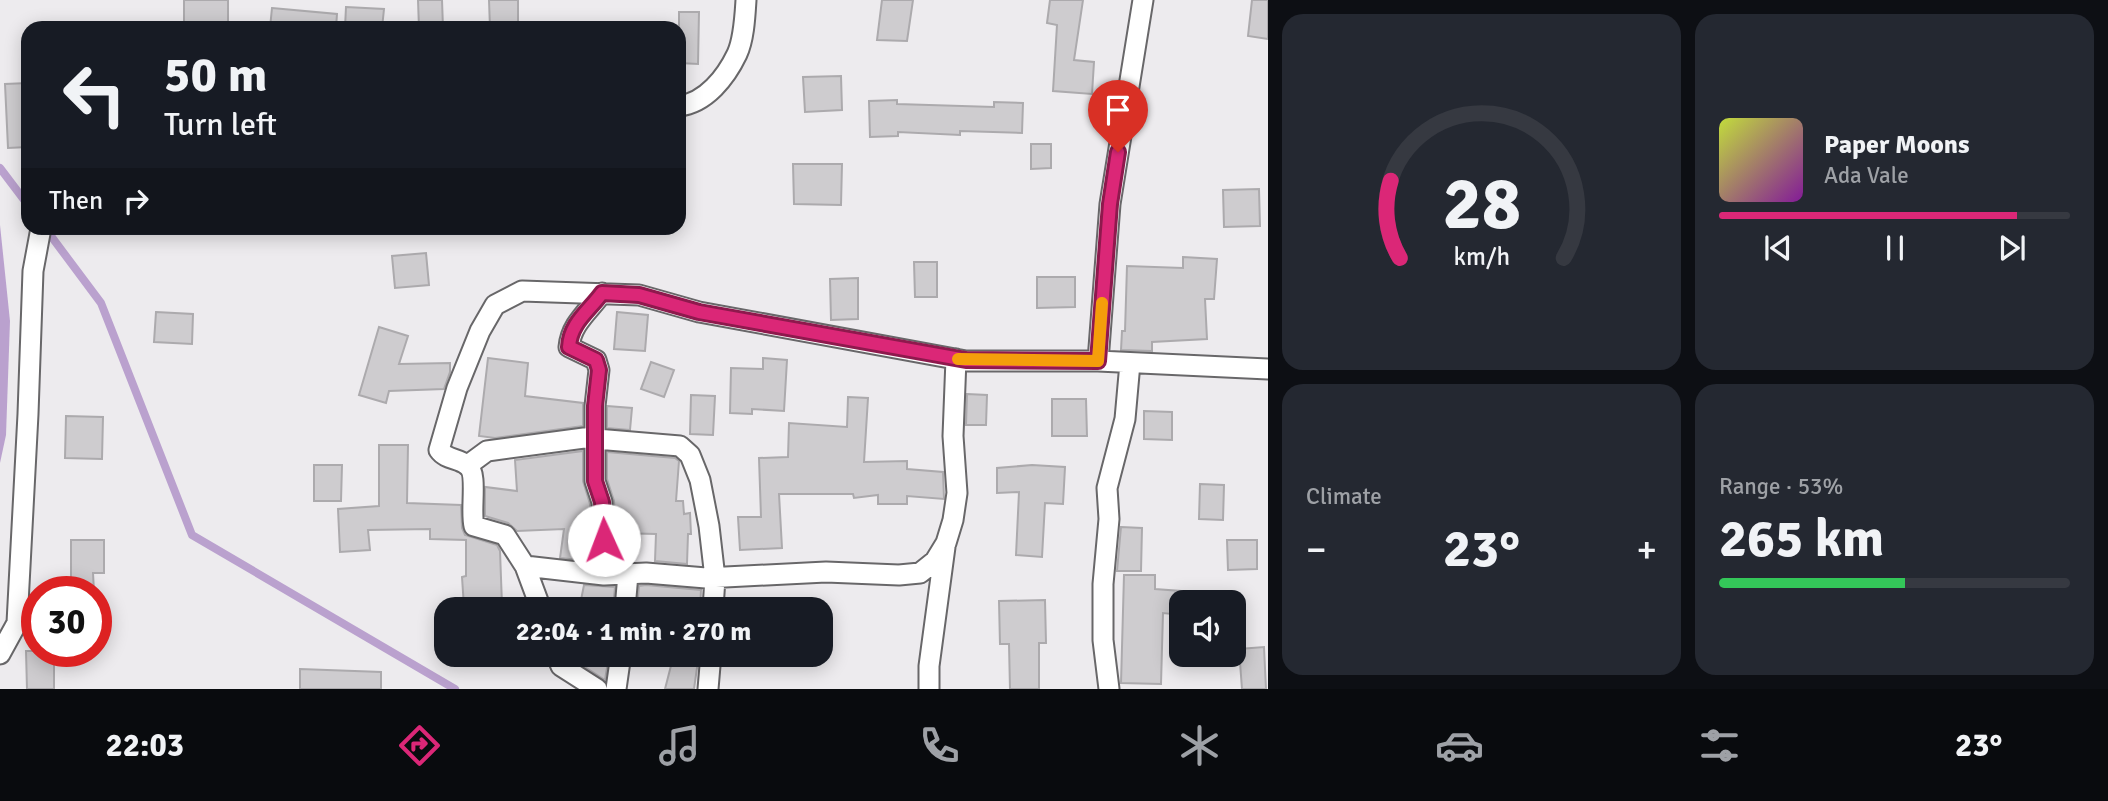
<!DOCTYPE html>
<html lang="en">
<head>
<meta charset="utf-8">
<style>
	body { margin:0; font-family:Signika,sans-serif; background:#242831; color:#f1f3f6; height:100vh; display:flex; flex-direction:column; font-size:26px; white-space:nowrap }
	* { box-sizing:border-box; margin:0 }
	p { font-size:23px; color:#9ea1a6 }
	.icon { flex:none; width:38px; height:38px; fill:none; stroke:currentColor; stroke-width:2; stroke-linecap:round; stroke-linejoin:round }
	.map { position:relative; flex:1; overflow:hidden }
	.details { display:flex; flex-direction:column; gap:14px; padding:14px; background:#0d0f14; width:840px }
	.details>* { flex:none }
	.hud { position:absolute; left:21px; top:21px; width:665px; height:214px; border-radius:21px; box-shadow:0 4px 18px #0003; background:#171b24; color:#f1f3f6; overflow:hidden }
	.fabs { position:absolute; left:1169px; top:590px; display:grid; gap:14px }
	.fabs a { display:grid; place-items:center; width:77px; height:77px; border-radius:14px; background:#171b24; box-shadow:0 4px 18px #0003; font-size:35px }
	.speed { position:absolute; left:21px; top:576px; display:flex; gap:14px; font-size:35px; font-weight:700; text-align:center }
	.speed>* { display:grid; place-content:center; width:91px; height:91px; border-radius:50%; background:#171b24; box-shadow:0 4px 18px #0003; line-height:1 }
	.speed .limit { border:10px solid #d22; background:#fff; color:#111 }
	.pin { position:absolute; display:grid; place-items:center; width:60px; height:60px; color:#fff; margin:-72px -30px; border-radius:50% 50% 50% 0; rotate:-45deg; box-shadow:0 0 7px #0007 }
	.pin .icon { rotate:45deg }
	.me { position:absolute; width:77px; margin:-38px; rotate:358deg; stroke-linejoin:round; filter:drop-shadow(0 0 5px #0008) }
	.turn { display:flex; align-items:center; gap:24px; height:147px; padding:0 28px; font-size:32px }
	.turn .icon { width:91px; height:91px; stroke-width:2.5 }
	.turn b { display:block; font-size:49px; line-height:60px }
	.then { display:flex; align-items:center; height:66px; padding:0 28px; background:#0003; gap:14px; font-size:26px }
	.big { font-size:52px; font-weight:800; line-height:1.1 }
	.details .widget { flex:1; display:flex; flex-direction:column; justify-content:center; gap:10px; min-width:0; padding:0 24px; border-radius:21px; background:#242831 }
	.details .dial { align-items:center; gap:0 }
	.dial svg { height:182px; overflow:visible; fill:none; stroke:#363941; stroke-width:7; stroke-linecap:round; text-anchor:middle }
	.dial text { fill:#f1f3f6; stroke:none }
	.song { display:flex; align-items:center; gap:21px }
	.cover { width:84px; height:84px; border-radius:10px; background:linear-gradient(135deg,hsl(70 70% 55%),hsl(290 70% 35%)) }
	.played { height:7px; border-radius:4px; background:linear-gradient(90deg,#db2777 85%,#363941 85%) }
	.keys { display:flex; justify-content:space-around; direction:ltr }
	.heat { display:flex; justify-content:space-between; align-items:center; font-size:38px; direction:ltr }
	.charge { height:10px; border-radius:5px; background:linear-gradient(90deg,#34c759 53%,#363941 0) }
	.details .tiles { flex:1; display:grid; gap:14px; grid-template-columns:repeat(2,1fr) }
	.trip { position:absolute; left:434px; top:597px; width:399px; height:70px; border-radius:21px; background:#171b24; box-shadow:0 4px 18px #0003; font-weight:800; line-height:70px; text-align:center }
	.tab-bar { display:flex; height:112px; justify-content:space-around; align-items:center; background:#090b0e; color:#9ea1a6 }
	.tab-bar .icon { width:49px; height:49px }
	.tab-bar .active { color:#db2777 }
	.tab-bar b { font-size:32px; color:#f1f3f6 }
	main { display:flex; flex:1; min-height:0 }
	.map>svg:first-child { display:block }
	.water { fill:#baa1ce }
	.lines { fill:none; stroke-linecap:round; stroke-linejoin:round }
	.stream { stroke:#baa1ce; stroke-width:8 }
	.building { fill:#cecccf; stroke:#acaaad; stroke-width:2 }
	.street-casing { stroke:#686769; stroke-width:23 }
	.street { stroke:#fff; stroke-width:19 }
	.route-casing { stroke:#8e194d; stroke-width:18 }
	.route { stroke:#db2777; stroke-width:12 }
	.slow { stroke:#f59e0b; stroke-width:12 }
</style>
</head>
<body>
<main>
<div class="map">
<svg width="1268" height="689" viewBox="0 0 1268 689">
	<rect width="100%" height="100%" fill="#edebee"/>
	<path class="water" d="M 0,225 L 10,321 L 6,435 L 0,463 Z"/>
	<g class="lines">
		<path class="stream" d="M 0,168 L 28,205
			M 45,228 L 101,303 L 192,535 L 455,689"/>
	</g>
	<path class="building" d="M 184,0 L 228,0 L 228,24 L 184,24 Z
		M 418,0 L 442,0 L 443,28 L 419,28 Z
		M 489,0 L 518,0 L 518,28 L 490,28 Z
		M 882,0 L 913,0 L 907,41 L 877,40 Z
		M 1050,0 L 1083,0 L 1074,60 L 1094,62 L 1092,94 L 1053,91 L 1057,25 L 1047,23 Z
		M 1252,0 L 1268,0 L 1268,39 L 1248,36 Z
		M 346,7 L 384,9 L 382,28 L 345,28 Z
		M 272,8 L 337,14 L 336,28 L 270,28 Z
		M 679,12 L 699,12 L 698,64 L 679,63 Z
		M 841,76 L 842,110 L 805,112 L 803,77 Z
		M 28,83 L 28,147 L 8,148 L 5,84 Z
		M 897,100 L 897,104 L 994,107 L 994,102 L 1023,103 L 1022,133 L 960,131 L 960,135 L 898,132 L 898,136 L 870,137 L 869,101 Z
		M 1031,144 L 1051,144 L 1051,168 L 1031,169 Z
		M 793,164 L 842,164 L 841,205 L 794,204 Z
		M 1259,189 L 1260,226 L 1224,227 L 1223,190 Z
		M 426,253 L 429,285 L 395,288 L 392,256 Z
		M 1183,257 L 1217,259 L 1214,299 L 1205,299 L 1207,339 L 1152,342 L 1152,351 L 1121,350 L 1122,331 L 1125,331 L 1127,266 L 1183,268 Z
		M 914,262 L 937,262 L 937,297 L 915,297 Z
		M 1037,277 L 1075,277 L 1075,307 L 1037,308 Z
		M 858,278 L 858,319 L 831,320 L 830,279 Z
		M 156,312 L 193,314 L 192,344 L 154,342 Z
		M 617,312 L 648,315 L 645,351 L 614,349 Z
		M 379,327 L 408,336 L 399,364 L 450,363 L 450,372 L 444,389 L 389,391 L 386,403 L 359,395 Z
		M 488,358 L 528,363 L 525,396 L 583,403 L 583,426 L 495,438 L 479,436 Z
		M 763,358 L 787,360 L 784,411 L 752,409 L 752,414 L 730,413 L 731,368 L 763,369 Z
		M 651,362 L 674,370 L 664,397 L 641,389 Z
		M 967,394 L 987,395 L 986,425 L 966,425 Z
		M 691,395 L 715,396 L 713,435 L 690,434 Z
		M 848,397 L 868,398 L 864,462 L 907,461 L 907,469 L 943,472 L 944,499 L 907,496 L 907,504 L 878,504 L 878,495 L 854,498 L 853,494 L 779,494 L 782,548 L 740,550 L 738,517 L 761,517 L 759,458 L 788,457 L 789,423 L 847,427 Z
		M 1052,399 L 1086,399 L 1087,436 L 1052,436 Z
		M 607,406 L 632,408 L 630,430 L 607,428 Z
		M 1144,411 L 1172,412 L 1172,440 L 1144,439 Z
		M 66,416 L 103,417 L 102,459 L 65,458 Z
		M 379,445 L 408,445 L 407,503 L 461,505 L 462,528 L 465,535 L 497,545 L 500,551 L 502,605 L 464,607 L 462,577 L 466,576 L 466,540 L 430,539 L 430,529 L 368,530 L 370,550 L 340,552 L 338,509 L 379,506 Z
		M 583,451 L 583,481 L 590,504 L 592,540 L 589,561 L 560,558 L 564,529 L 517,531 L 508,523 L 485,516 L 485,487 L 517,491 L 515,460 Z
		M 607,452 L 675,458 L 679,461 L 676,501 L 683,501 L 684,514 L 690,513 L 691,534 L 688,534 L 687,564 L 655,561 L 656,534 L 616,533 L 614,501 L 607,479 Z
		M 314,465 L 342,465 L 341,501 L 314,501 Z
		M 1032,465 L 1065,467 L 1063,504 L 1045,503 L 1042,557 L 1016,555 L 1019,492 L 997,493 L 997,468 Z
		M 1200,484 L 1224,485 L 1223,520 L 1199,519 Z
		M 1121,527 L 1142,528 L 1141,571 L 1117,571 Z
		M 71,540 L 104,540 L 104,573 L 93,573 L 94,592 L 71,592 Z
		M 1227,540 L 1257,540 L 1257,569 L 1228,570 Z
		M 1124,575 L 1155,575 L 1155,589 L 1181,591 L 1181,615 L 1163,613 L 1161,684 L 1121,683 Z
		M 584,585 L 615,587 L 613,609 L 600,609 L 580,605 Z
		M 646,585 L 701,590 L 700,609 L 637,609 L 639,586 Z
		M 1045,600 L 1046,643 L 1039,643 L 1039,689 L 1010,689 L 1009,644 L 1000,644 L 999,601 Z
		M 1264,647 L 1266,689 L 1242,689 L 1239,649 Z
		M 26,651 L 54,651 L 54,689 L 27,689 Z
		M 569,654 L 590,654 L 608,662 L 605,680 L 571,658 Z
		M 674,654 L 699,654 L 694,689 L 665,689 Z
		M 300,669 L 381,672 L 381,689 L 300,689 Z"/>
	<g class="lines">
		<g class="street-casing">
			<path id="street" d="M 679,106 C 706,103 726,77 737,54 C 744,39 745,16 746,0
				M 956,359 L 953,436 L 957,493 L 953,520 L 946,543 L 935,561 L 920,573 L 899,575 L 826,572 L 706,578 L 646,573 L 604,575 L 525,566 L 505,535 L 474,526 C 470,511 478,474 468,466 C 460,458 446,460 439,450 L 457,388 L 480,331 L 495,305 L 522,291 L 639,295 L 699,312 L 966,361 L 1098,361 L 1268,369
				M 1098,361 L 1110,204 L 1143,0
				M 468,465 L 487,451 L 584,438 L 680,446 L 690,455 L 700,480 L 709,526 L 715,578 L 713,609
				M 525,566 L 541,609
				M 600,574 L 604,540 L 602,502 L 595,481 L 595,406 L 599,370 L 596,360 L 569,347 C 571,324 588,312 602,293
				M 625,609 L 628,574
				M 0,654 L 17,623 L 28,414 L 33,271 L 41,228
				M 556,654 L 561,666 L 597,689
				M 616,689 L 621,654
				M 708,689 L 711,654
				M 929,689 L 929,666 L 945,547
				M 1109,689 L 1103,640 L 1103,584 L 1109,519 L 1107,488 L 1125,419 L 1130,363"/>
		</g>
		<use href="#street" class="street"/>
	</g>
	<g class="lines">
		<g class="route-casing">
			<path id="route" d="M 604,540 L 602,502 L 595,481 L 595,406 L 599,370 L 596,360 L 569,347 C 570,323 589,311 602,293 L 639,295 L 699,312 L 966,360 L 1098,361 L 1110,204 L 1118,152"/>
		</g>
		<use href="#route" class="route"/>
		<path class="slow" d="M 958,359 L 1098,361 L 1102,303"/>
	</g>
</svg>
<div class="fabs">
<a><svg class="icon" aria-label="sound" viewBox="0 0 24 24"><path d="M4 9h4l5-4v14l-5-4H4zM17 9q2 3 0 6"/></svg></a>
</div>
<div class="speed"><div class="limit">30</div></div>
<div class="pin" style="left:1118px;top:152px;background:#d93025"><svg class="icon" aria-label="arrive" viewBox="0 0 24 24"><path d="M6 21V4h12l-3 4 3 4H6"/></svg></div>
<svg class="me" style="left:604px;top:540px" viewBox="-20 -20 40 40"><circle r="19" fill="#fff"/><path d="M0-13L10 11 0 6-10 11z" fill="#db2777"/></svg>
<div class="trip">22:04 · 1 min · 270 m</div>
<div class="hud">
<div class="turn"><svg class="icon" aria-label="left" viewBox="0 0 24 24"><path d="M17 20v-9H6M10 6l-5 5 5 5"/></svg><div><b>50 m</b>Turn left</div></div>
<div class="then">Then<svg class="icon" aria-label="right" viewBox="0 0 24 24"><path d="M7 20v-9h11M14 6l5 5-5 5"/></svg></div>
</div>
</div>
<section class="details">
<div class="tiles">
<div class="widget dial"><svg viewBox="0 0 100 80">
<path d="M14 69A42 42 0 1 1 86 69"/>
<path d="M14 69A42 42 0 0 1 10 35" stroke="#db2777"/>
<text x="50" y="56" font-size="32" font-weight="700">28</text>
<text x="50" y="72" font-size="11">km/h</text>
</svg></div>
<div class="widget">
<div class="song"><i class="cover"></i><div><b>Paper Moons</b><p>Ada Vale</p></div></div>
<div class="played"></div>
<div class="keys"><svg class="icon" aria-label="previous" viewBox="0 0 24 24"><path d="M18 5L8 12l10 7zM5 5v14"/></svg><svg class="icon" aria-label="pause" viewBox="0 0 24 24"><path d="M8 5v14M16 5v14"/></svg><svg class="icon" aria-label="next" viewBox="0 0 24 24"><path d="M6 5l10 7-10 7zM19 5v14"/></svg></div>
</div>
<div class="widget"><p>Climate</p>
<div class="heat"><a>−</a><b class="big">23°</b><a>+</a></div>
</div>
<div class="widget"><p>Range · 53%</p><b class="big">265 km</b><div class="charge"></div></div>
</div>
</section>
</main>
<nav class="tab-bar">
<b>22:03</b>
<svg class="icon active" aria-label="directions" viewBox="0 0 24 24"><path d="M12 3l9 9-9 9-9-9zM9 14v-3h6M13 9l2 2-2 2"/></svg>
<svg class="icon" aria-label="music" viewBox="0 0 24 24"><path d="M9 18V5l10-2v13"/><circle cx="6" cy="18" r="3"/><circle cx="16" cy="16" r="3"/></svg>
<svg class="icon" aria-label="phone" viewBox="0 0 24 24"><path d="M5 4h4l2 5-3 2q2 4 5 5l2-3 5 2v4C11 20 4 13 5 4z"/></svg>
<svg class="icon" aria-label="climate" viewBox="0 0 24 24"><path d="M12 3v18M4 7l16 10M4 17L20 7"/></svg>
<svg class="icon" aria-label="car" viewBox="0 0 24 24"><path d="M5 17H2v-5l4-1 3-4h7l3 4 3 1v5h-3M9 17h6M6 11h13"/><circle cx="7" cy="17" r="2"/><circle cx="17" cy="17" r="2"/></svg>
<svg class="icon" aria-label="filters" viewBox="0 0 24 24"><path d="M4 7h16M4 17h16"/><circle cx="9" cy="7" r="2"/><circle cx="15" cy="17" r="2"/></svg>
<b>23°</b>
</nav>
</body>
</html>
